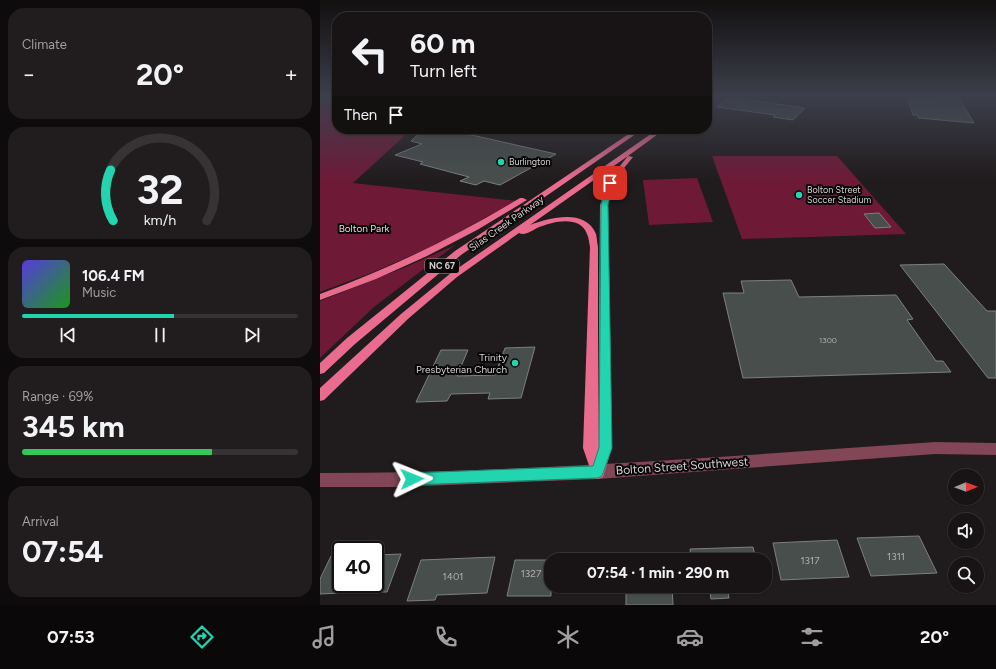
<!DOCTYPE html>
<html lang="en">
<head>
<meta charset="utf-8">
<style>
	body { margin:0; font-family:Figtree,sans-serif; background:#211d1e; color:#f1f3f6; height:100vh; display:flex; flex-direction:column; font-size:15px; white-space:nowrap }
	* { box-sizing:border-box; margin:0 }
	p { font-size:13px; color:#9f9ea0 }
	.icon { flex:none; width:22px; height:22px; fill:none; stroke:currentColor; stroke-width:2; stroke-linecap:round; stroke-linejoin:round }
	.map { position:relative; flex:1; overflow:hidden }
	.panel { display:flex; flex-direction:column; gap:8px; padding:8px; background:#0d0b0c; width:320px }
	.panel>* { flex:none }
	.guide { position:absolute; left:12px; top:12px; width:380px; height:122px; border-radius:16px; box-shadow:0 1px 3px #0004,0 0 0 1px #363334; background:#181415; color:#f1f3f6; overflow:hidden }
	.needle { width:26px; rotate:89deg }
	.buttons { position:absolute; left:628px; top:469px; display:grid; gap:8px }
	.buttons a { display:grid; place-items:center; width:36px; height:36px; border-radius:50%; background:#181415; box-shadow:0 1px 3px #0004,0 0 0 1px #363334; font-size:20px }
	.speed { position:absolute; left:12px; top:541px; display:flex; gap:8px; font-size:20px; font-weight:700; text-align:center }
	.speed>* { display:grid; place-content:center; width:52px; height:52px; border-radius:50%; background:#181415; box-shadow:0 1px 3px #0004,0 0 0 1px #363334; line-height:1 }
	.speed .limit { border:2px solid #111; border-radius:6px; background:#fff; color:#111 }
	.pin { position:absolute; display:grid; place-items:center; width:34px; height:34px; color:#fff; margin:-17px; border-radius:8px; box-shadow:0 2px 6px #0006 }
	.me { position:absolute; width:44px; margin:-22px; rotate:88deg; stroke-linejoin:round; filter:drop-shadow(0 0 3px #0008) }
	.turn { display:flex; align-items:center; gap:14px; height:84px; padding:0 12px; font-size:18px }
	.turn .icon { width:52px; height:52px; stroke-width:2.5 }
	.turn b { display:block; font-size:28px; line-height:34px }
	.then { display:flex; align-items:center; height:38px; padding:0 12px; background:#0003; gap:8px; font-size:15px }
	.big { font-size:30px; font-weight:700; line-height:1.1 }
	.panel .card { flex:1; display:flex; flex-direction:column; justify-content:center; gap:6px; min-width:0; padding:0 14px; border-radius:16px; background:#211d1e }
	.panel .dial { align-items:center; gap:0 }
	.dial svg { height:104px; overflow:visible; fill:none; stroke:#363334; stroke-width:7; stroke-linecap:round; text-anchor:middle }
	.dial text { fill:#f1f3f6; stroke:none }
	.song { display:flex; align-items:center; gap:12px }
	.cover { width:48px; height:48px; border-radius:6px; background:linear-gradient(135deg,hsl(250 70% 55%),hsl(120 70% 35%)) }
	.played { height:4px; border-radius:2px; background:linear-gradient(90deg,#23d5af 55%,#363334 55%) }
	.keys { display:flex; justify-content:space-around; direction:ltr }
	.heat { display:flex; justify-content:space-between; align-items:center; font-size:22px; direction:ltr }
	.charge { height:6px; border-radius:3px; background:linear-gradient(90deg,#34c759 69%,#363334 0) }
	.trip { position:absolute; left:224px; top:553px; width:228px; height:40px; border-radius:16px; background:#181415; box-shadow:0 1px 3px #0004,0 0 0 1px #363334; font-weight:700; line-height:40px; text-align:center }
	.tab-bar { display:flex; height:64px; justify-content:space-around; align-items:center; background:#0a0808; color:#9f9ea0 }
	.tab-bar .icon { width:28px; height:28px }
	.tab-bar .current { color:#23d5af }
	.tab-bar b { font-size:18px; color:#f1f3f6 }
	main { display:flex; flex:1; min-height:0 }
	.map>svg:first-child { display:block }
	.green { fill:#6e1a37 }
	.building { fill:#484e4c; stroke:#7b817f }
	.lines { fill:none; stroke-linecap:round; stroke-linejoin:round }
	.tertiary { fill:#824656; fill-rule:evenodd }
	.primary { fill:#e96c8f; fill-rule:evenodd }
	.route { fill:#23d5af; stroke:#178a72 }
	.poi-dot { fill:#23d5af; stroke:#080607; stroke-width:1.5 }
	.labels { text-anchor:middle; stroke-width:4; stroke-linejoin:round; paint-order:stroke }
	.number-label { font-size:8px; fill:#b2b0b0 }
	.far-poi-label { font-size:9px; fill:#d5d1d2; stroke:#080607; text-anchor:start }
	.shield { fill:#080607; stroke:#989495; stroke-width:1 }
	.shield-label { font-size:9px; font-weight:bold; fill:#d5d1d2 }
	.street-label { font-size:10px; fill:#d5d1d2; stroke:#080607 }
	.park-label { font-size:10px; fill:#efd4d9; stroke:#080607 }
	.poi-label { font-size:10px; fill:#d5d1d2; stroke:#080607; text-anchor:end }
	.near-number-label { font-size:10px; fill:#b2b0b0 }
	.near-street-label { font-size:12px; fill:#d5d1d2; stroke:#080607 }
</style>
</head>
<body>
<main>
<section class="panel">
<div class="card"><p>Climate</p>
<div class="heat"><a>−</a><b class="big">20°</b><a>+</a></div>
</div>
<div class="card dial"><svg viewBox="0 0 100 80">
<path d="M14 69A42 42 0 1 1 86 69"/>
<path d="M14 69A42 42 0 0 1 12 30" stroke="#23d5af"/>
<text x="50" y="56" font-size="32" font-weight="700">32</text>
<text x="50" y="72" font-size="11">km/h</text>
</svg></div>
<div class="card">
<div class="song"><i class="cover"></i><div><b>106.4 FM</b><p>Music</p></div></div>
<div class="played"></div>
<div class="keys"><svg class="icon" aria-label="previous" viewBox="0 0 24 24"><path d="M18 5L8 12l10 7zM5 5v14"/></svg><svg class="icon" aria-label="pause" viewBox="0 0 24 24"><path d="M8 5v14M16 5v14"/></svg><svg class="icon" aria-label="next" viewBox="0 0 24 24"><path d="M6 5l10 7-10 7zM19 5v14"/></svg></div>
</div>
<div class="card"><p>Range · 69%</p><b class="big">345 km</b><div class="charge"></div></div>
<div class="card"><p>Arrival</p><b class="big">07:54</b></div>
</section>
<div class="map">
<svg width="676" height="605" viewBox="0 0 676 605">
	<rect width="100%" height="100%" fill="#201b1c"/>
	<path class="green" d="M 0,96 L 17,96 L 17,129 L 92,129 L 33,183 L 196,201 L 116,245 L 51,273 L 0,292 Z
		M 392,156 L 517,156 L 586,234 L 422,239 Z
		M 377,178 L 393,222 L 329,225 L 323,180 Z
		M 135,245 L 54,307 L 0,358 L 0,301 L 86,267 Z"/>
	<path class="building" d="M 587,96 L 638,97 L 654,123 L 598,118 L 598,115 L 593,115 Z
		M 410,97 L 485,108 L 473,120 L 453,117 L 455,115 L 397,107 Z
		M 104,129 L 125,129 L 236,154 L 180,185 L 164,181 L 156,185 L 140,181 L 149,177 L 100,164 L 103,162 L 75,155 L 102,144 L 91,141 Z
		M 559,213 L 571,227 L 555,228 L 544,214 Z
		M 624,264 L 667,311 L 676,311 L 676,378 L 668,378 L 580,265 Z
		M 471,280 L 479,297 L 576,295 L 593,319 L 587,320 L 616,361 L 623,361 L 631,372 L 423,378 L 403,293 L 424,293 L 421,281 Z
		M 215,347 L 201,398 L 168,399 L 170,393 L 131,394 L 127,401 L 96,402 L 121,350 L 148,350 L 137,376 L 175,375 L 185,348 Z
		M 599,536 L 617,573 L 551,576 L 537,538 Z
		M 517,540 L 529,577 L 461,580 L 453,543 Z
		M 433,547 L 436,560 L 371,560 L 370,549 Z
		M 81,554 L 67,592 L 55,592 L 55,555 Z
		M 11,556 L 21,556 L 21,593 L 0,594 L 0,579 Z
		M 175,557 L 167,593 L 117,595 L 115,600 L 87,601 L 101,560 Z
		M 195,560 L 231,560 L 231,596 L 187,596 Z
		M 306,586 L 352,586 L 353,605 L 306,605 Z
		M 389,586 L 407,586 L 409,598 L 391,599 Z"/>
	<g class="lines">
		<path class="tertiary" d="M 615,442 L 676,443 L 676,455 L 615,454 L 278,479 L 77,487 L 0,487 L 0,473 C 205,473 410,456 615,442 Z"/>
		<path class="primary" d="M 387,96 L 391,96 L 387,99 Z
			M 316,129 L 323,129 L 141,255 L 35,344 L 4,373 L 0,374 L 0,363 L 27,338 L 135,251 Z
			M 338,129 L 345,129 L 308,156 L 313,157 L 296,178 L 288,205 L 292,448 L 283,477 L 278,479 L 273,477 L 263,448 L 270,247 C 269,243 269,238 267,234 C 260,214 231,222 217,228 C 211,231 205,236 199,233 L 137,277 L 89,318 L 4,400 L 0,401 L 0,388 L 81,314 L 131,273 ZM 308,156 L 290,178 L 280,205 L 278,450 L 278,247 C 277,243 277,238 276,234 C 265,208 230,218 210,225 Z
			M 200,198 L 203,198 L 207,200 L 157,230 L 107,256 L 56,279 L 0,300 L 0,294 C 70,268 136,237 200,198 Z"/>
	</g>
	<linearGradient id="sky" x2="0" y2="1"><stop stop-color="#120f0f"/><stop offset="0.53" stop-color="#3c3f4b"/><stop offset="1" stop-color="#3c3f4b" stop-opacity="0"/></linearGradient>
	<rect width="676" height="181" fill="url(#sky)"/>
	<path class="route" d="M 290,181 L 293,183 L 288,205 L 292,448 L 282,476 L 278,478 L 92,485 L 87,484 L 85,479 L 87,475 L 92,473 L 273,466 L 279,448 L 281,205 L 287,183 Z"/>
	<g class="poi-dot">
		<circle cx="181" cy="162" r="4"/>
		<circle cx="479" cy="195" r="4"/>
		<circle cx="195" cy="363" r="4"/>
	</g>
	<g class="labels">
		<g class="number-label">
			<text x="508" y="343">1300</text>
		</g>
		<g class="far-poi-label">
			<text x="189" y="165">Burlington</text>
			<text x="487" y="193">Bolton Street<tspan x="487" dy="10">Soccer Stadium</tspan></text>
		</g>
		<rect class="shield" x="105" y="259" width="34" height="14" rx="3"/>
		<g class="shield-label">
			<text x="122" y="269">NC 67</text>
		</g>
		<g class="street-label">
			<text transform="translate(186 223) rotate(-35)" y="4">Silas Creek Parkway</text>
		</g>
		<g class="park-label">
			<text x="44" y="232">Bolton Park</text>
		</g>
		<g class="poi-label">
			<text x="187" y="361">Trinity<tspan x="187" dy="12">Presbyterian Church</tspan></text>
		</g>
		<g class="near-number-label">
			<text x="576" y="560">1311</text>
			<text x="490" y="564">1317</text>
			<text x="211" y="577">1327</text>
			<text x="133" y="580">1401</text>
		</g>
		<g class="near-street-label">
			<text transform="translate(362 466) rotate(-4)" y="4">Bolton Street Southwest</text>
		</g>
	</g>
</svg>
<div class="buttons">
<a><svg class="needle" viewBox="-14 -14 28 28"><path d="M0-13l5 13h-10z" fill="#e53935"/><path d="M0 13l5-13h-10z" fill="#9f9ea0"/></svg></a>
<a><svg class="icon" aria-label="sound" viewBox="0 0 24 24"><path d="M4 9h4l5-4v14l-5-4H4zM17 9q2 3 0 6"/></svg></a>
<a><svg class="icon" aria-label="search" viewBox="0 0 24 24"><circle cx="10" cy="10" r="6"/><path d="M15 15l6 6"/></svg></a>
</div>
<div class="speed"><div class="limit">40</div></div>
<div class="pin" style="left:290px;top:183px;background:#d93025"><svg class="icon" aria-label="arrive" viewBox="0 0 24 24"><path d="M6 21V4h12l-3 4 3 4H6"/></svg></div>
<svg class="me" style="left:92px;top:479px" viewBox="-20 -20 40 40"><path d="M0-17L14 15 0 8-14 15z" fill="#23d5af" stroke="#fff" stroke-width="4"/></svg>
<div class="trip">07:54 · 1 min · 290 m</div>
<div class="guide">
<div class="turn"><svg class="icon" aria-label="left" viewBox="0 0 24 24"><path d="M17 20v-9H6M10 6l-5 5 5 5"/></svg><div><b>60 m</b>Turn left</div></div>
<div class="then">Then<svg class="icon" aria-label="arrive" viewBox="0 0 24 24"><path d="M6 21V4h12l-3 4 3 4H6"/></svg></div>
</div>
</div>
</main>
<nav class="tab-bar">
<b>07:53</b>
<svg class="icon current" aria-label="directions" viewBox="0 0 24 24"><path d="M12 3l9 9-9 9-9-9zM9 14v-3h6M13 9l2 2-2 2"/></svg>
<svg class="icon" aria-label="music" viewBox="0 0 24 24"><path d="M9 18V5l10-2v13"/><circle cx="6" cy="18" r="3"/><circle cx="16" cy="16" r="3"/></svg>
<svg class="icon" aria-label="phone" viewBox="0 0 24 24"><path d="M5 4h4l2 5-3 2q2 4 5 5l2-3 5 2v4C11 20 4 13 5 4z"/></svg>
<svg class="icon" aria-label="climate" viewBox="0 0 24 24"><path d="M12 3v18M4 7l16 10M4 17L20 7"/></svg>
<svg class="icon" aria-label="car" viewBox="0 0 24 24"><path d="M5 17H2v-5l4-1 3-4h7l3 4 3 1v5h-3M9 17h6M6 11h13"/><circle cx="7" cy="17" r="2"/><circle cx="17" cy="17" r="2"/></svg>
<svg class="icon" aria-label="filters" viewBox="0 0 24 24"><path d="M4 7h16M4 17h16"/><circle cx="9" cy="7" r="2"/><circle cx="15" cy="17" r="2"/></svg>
<b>20°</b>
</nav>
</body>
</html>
